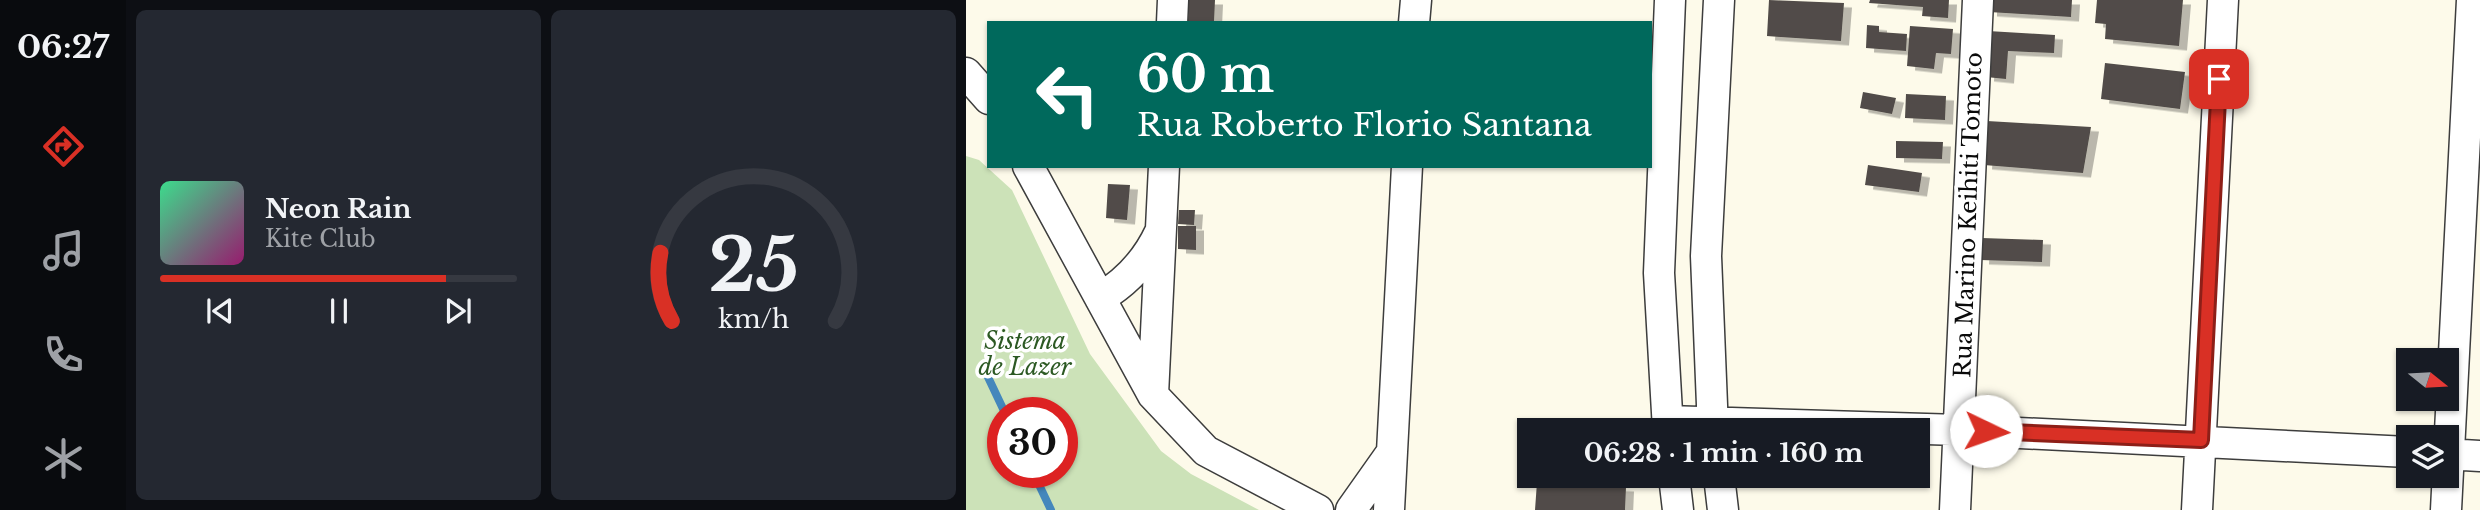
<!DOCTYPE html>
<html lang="en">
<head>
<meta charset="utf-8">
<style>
	body { margin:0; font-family:"Libre Baskerville",serif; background:#242831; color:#f1f3f6; height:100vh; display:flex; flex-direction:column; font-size:26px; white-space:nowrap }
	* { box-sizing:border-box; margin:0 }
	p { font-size:23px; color:#9ea1a6 }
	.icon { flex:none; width:38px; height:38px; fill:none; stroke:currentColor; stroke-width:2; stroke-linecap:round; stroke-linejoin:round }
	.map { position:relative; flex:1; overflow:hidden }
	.drawer { display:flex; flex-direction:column; gap:10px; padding:10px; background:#0d0f14; width:840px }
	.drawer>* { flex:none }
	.guide { position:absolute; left:21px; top:21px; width:665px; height:147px; border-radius:0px; box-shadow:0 2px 5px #0004; background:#00695c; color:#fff; overflow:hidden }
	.needle { width:46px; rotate:108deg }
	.buttons { position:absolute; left:1430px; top:348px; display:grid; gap:14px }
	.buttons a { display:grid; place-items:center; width:63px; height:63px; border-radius:0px; background:#171b24; box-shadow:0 2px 5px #0004; font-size:35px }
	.speed { position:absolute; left:21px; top:397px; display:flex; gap:14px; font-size:35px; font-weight:700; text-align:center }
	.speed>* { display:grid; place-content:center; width:91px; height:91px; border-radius:50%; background:#171b24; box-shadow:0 2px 5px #0004; line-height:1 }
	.speed .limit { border:10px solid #d22; background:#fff; color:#111 }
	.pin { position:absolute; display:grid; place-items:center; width:60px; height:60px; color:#fff; margin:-30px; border-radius:14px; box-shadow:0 4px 10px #0006 }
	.me { position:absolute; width:77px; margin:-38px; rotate:93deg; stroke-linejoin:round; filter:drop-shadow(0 0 5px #0008) }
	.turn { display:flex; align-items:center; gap:24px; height:147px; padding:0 35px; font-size:32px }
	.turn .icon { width:91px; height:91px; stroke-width:2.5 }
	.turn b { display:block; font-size:49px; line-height:60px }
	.drawer .tile { flex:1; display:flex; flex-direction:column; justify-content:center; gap:10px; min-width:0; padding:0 24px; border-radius:10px; background:#242831 }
	.drawer .dial { align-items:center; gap:0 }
	.dial svg { height:182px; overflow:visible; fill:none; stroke:#363941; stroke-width:7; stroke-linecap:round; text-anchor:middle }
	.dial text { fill:#f1f3f6; stroke:none }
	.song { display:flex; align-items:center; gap:21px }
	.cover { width:84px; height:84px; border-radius:10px; background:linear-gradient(135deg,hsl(150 70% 55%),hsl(320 70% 35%)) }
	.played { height:7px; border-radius:4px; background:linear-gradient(90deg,#d93025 80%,#363941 80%) }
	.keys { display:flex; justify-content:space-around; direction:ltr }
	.drawer .tiles { flex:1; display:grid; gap:10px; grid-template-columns:repeat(2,1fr) }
	.trip { position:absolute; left:551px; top:418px; width:413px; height:70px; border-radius:0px; background:#171b24; box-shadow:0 2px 5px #0004; font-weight:800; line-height:70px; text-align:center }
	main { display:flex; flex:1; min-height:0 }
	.tab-bar { display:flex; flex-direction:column; width:126px; justify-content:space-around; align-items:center; background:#090b0e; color:#9ea1a6 }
	.tab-bar .icon { width:49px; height:49px }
	.tab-bar .current { color:#d93025 }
	.tab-bar b { font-size:32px; color:#f1f3f6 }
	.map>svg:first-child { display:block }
	.green { fill:#cce2b8; fill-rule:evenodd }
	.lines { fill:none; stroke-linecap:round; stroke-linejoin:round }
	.stream { stroke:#4487bc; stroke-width:8 }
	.building { fill:#514c48; filter:url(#shadow) }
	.street-casing { stroke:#3d3d3d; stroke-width:33 }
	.street { stroke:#fff; stroke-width:30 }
	.route-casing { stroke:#8d1f18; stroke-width:18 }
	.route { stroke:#d93025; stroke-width:12 }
	.labels { text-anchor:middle; stroke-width:7; stroke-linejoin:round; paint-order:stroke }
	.street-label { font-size:23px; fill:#0a0a0a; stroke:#fff }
	.park-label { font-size:23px; font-style:italic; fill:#2c5923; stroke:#fff }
</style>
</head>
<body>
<main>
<nav class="tab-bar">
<b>06:27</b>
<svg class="icon current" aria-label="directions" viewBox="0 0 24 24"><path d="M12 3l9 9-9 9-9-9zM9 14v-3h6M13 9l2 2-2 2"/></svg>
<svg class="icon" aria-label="music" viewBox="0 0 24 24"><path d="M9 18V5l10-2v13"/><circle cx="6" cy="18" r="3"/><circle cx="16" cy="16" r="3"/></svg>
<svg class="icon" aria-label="phone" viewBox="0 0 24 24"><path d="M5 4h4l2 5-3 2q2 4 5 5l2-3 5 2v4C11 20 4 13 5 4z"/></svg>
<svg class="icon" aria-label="climate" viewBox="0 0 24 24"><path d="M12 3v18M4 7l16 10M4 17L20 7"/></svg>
</nav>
<section class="drawer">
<div class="tiles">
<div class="tile">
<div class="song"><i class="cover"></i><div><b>Neon Rain</b><p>Kite Club</p></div></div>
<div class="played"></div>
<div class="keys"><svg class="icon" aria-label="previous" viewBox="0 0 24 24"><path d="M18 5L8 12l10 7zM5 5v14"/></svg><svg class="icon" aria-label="pause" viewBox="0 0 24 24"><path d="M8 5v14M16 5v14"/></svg><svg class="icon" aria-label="next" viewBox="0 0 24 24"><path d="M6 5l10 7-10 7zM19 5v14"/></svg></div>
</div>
<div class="tile dial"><svg viewBox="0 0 100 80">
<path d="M14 69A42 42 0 1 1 86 69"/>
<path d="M14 69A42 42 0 0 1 9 39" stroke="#d93025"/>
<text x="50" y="56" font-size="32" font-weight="700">25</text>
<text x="50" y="72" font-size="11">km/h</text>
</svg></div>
</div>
</section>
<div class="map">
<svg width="1514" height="510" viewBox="0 0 1514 510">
	<defs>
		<filter id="shadow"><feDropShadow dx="8" dy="4.5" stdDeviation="0" flood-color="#0004"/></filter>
	</defs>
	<rect width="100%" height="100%" fill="#fdfaea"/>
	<path class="green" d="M 0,156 L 13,160 L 46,190 L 124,354 L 195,451 L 225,474 L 293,510 L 0,510 ZM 37,413 L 96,413 L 96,472 L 37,472 Z"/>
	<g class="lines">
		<path class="stream" d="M 21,375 L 39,413
			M 67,472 L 85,510"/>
	</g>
	<path class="building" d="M 223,0 L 249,0 L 248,22 L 222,21 Z
		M 803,0 L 878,3 L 875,41 L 801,36 Z
		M 904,0 L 983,0 L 982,18 L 956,16 L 957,7 L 903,3 Z
		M 1023,0 L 1106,0 L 1105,17 L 1023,12 Z
		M 1131,0 L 1217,0 L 1213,46 L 1139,39 L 1140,24 L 1129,23 Z
		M 901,25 L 913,26 L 913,32 L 941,34 L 940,51 L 900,48 Z
		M 944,26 L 987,29 L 985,54 L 970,53 L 968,69 L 941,66 Z
		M 1022,31 L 1089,35 L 1088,53 L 1042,51 L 1040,79 L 1020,77 Z
		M 1139,63 L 1219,72 L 1214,109 L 1135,99 Z
		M 897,92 L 930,98 L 926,114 L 894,108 Z
		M 940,94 L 980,96 L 979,120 L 939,118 Z
		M 1021,121 L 1125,127 L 1117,173 L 1018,165 Z
		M 930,141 L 977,142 L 976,159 L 930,158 Z
		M 902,165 L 956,173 L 953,192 L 899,185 Z
		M 142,184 L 164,185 L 161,220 L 140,218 Z
		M 213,210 L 229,210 L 228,225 L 212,224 Z
		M 212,226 L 230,226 L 230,250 L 212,249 Z
		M 1016,238 L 1077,240 L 1076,262 L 1015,260 Z
		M 571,482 L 660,487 L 659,510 L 569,510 Z"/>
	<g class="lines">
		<g class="street-casing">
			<path id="street" d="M 206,23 L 207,0
				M 448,23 L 450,0
				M 0,73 L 23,99
				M 62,166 L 187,395 L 240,451 L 352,510
				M 134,298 C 161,282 181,260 194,232
				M 187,395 L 198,166
				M 701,421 L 993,430 L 1442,452
				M 702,430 L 693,273 L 704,0
				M 747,430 L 740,256 L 753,0
				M 426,452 L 441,166
				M 1480,454 L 1514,456
				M 708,476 L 712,510
				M 753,476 L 757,510
				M 385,510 L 426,452 L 423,510
				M 989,510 L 1012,0
				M 1231,510 L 1257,0
				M 1480,510 L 1506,0"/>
		</g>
		<use href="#street" class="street"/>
	</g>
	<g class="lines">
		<g class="route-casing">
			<path id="route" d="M 1020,431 L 1235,440 L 1253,79"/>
		</g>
		<use href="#route" class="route"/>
	</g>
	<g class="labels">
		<g class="street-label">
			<text transform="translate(1002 215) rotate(-88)" y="8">Rua Marino Keihiti Tomoto</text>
		</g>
		<g class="park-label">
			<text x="59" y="349">Sistema<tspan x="59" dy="26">de Lazer</tspan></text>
		</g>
	</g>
</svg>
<div class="buttons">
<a><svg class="needle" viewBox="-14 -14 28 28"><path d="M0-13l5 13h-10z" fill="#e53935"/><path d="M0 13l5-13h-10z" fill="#9ea1a6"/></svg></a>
<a><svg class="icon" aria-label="layers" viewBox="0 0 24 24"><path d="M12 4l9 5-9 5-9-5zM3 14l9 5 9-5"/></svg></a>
</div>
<div class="speed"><div class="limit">30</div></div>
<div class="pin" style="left:1253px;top:79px;background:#d93025"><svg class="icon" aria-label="arrive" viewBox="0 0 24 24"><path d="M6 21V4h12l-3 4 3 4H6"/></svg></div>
<svg class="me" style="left:1020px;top:431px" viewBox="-20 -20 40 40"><circle r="19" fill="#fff"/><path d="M0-13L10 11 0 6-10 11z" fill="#d93025"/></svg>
<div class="trip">06:28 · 1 min · 160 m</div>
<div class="guide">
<div class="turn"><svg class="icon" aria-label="left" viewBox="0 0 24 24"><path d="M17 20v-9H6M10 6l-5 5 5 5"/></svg><div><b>60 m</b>Rua Roberto Florio Santana</div></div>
</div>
</div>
</main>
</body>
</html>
